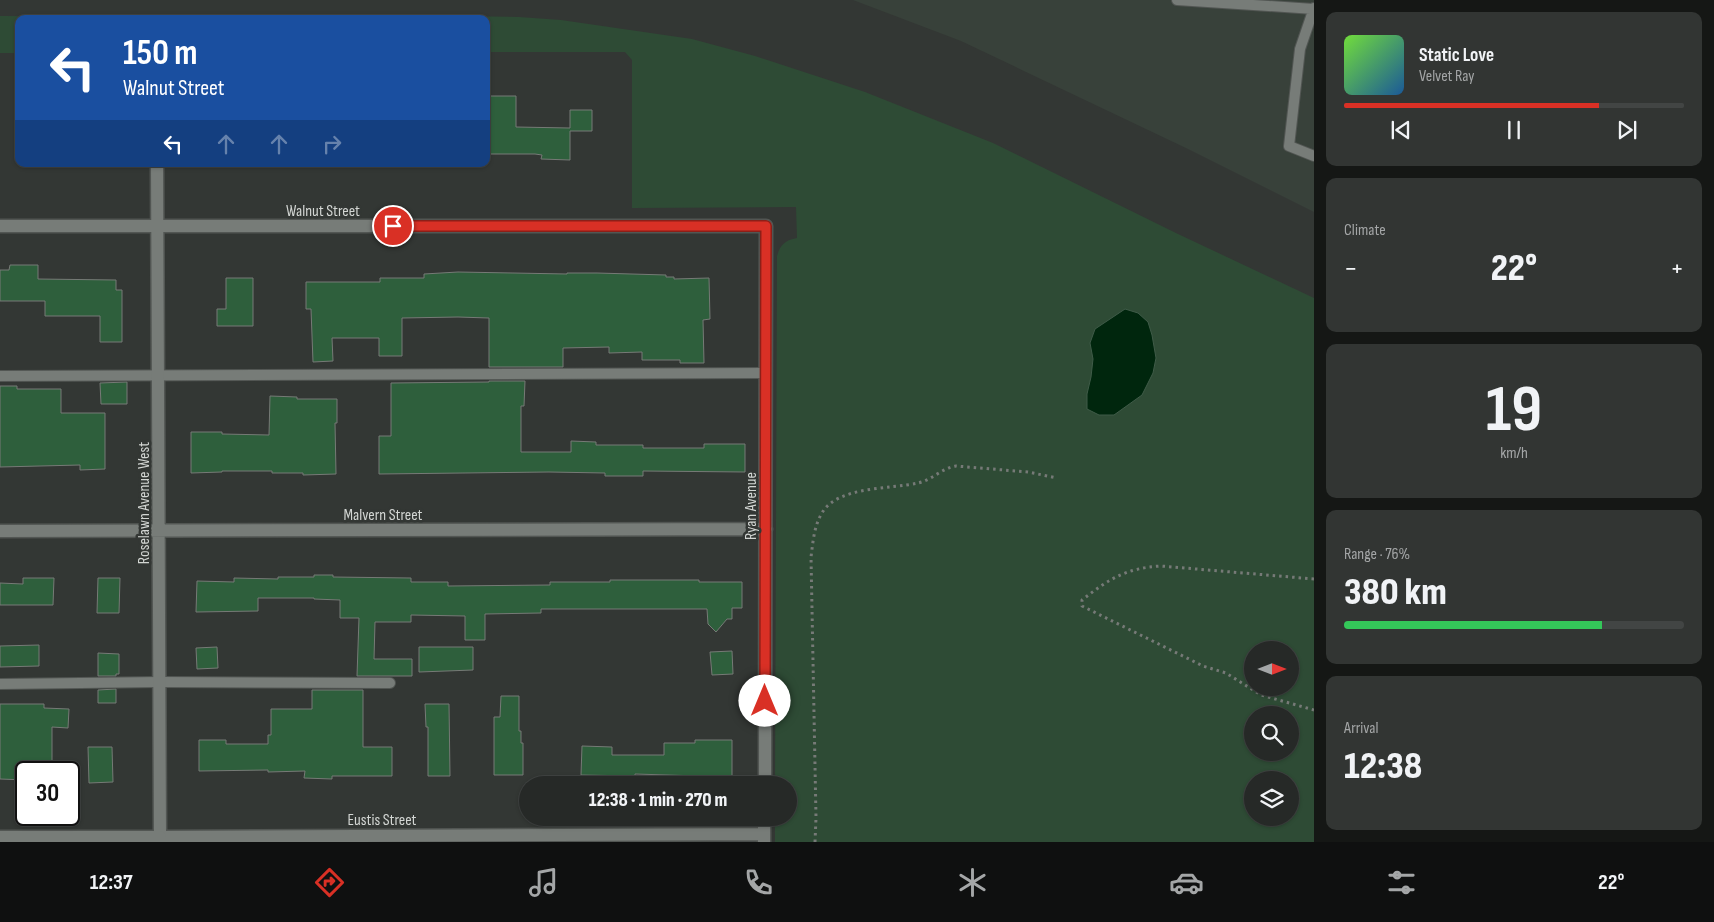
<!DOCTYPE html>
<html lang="en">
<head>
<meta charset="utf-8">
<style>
	body { margin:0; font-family:"Sofia Sans Condensed",sans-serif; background:#323533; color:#f1f3f6; height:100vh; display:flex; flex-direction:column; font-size:19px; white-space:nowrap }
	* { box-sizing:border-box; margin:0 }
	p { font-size:16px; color:#a4a6a7 }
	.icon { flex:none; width:28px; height:28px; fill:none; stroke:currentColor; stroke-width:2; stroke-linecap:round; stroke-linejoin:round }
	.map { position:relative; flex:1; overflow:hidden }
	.panel { display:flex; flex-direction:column; gap:12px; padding:12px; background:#151715; width:400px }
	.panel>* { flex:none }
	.hud { position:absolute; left:15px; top:15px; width:475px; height:152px; border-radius:10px; box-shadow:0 1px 4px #0004,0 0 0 1px #424544; background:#1a4fa0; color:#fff; overflow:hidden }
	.needle { width:32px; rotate:90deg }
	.fabs { position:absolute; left:1244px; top:641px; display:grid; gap:10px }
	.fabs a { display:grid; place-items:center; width:55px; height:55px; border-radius:50%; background:#262927; box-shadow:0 1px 4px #0004,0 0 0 1px #424544; font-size:25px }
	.speed { position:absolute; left:15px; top:761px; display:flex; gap:10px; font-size:25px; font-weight:700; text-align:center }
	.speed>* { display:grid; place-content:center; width:65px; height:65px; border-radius:50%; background:#262927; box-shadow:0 1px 4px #0004,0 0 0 1px #424544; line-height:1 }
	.speed .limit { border:2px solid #111; border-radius:8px; background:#fff; color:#111 }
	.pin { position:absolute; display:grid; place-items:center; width:42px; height:42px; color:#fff; margin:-21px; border:2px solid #fff; border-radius:50%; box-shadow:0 1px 5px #0007 }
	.me { position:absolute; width:55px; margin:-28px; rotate:0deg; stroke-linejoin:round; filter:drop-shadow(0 0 4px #0008) }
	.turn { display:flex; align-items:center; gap:18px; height:105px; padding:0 25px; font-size:22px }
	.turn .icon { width:65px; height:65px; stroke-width:2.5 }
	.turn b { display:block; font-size:35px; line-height:42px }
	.lanes { display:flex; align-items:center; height:48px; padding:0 25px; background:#0003; justify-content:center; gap:25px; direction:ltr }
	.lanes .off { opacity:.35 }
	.big { font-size:38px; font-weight:800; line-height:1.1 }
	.panel .widget { flex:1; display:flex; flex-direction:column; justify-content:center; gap:8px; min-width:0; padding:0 18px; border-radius:10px; background:#323533 }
	.panel .dial { align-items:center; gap:0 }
	.dial b { font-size:65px; line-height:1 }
	.song { display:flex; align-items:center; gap:15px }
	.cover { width:60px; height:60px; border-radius:8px; background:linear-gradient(135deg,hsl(100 70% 55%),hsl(210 70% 35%)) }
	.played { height:5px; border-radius:2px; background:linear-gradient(90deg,#d93025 75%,#424544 75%) }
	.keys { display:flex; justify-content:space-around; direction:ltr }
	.heat { display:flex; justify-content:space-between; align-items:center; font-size:28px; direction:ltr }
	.charge { height:8px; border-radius:4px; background:linear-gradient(90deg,#34c759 76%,#424544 0) }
	.trip { position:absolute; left:519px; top:776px; width:278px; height:50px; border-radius:25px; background:#262927; box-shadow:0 1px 4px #0004,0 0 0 1px #424544; font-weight:800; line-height:50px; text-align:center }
	.tab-bar { display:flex; height:80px; justify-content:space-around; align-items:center; background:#0f1010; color:#a4a6a7 }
	.tab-bar .icon { width:35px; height:35px }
	.tab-bar .on { color:#d93025 }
	.tab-bar b { font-size:22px; color:#f1f3f6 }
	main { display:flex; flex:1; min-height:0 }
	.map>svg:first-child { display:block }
	.built { fill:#38413a }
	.green { fill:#2e4b35; fill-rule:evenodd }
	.water { fill:#00260d; stroke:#3f5b48 }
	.building { fill:#2e5f3c; stroke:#767a76 }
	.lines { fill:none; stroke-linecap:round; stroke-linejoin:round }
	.lane-casing { stroke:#525653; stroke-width:12 }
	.street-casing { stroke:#525653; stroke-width:15 }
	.secondary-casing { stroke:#525653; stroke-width:15 }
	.path { stroke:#767a77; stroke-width:3; stroke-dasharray:2.5 4; stroke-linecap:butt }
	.lane { stroke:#777c78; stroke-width:10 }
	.street { stroke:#777c78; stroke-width:12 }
	.secondary { stroke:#777c78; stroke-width:12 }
	.route-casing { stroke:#8d1f18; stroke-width:12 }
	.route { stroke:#d93025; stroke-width:9 }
	.labels { text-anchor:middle; stroke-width:5; stroke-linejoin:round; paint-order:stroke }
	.street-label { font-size:16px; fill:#d3d6d3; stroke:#333734 }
</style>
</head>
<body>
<main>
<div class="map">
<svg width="1314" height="842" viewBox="0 0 1314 842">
	<rect width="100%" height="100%" fill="#333734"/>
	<path class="built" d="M 853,0 L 1314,0 L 1314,212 L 1188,149 L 961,41 Z"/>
	<path class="green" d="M 379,15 L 519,17 L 561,20 L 692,39 L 755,56 L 865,92 L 993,143 L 1178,234 L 1314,298 L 1314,842 L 775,842 L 775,818 L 788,818 L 788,785 L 775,785 L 777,256 C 780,245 785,240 797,238 L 796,207 L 632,208 L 632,60 L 625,52 L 486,52 L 486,19 L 19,19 L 19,53 L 0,53 L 0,16 L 226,17 ZM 1252,650 L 1290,650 L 1290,688 L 1252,688 ZM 1252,715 L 1290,715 L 1290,752 L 1252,752 ZM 1252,780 L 1290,780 L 1290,818 L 1252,818 Z"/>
	<path class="water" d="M 1125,309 L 1138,313 L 1148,322 L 1152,335 L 1156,358 L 1153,373 L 1142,395 L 1114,415 L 1099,415 L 1087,409 L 1087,394 L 1091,377 L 1093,359 L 1090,343 L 1095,329 Z"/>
	<path class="building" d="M 489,96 L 516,96 L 516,127 L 570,128 L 570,110 L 592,110 L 592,131 L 570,131 L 570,160 L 541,159 L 542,155 L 535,154 L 489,154 Z
		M 10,265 L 38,265 L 38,279 L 116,280 L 116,290 L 122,290 L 122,342 L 100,342 L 100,316 L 45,316 L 45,301 L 0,301 L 0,270 L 9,270 Z
		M 458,272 L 567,274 L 567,273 L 597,273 L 666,275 L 666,277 L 674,277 L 674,279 L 709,278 L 710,319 L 703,320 L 704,363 L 680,363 L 680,360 L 642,360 L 642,352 L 609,353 L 609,347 L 563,348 L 563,367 L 489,367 L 489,318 L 458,317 L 402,318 L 402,356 L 379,356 L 379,338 L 332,338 L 333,361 L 313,362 L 311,309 L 306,309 L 306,282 L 380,282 L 380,278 L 424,278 L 424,274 Z
		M 226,278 L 253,278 L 253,326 L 217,326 L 217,309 L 226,309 Z
		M 489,381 L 525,381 L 524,406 L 521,406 L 521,452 L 571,452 L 571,441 L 596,442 L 596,445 L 643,445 L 643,448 L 704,448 L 704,444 L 745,444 L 745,472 L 643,471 L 643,476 L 605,476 L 605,473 L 549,472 L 379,474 L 379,436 L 391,436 L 391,383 L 489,382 Z
		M 127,382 L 127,404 L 101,404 L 100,383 Z
		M 0,386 L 17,386 L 17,389 L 61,389 L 61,413 L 105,413 L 105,469 L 80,470 L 80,465 L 0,467 Z
		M 270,396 L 297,397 L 297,399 L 337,399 L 337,423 L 335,423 L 336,474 L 303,475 L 303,473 L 272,473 L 272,471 L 222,471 L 222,472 L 191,473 L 191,432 L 222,432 L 222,434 L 269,435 Z
		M 314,575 L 333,575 L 333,577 L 411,578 L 411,582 L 448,582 L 448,586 L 550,585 L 550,582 L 610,582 L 610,580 L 699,580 L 699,582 L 742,582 L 742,608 L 732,608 L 732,619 L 727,619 L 716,632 L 708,624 L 707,609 L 541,609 L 541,613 L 485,614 L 485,640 L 465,640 L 465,616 L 411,615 L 411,622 L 375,622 L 374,659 L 412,659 L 412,676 L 357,676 L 359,618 L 340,618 L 340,600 L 314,599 L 314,598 L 258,598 L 258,611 L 196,612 L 197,581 L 234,582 L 234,578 L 278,579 L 278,577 L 314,577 Z
		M 23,578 L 54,578 L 53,605 L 0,605 L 0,583 L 23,584 Z
		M 98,578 L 120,578 L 119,613 L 97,613 Z
		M 39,645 L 39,666 L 0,667 L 0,646 Z
		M 217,647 L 218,668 L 197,669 L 196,648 Z
		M 419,647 L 473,647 L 473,670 L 419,672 Z
		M 732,651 L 733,674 L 712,675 L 710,652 Z
		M 98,653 L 119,654 L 119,674 L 116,674 L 116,676 L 98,676 Z
		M 116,689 L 116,703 L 98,703 L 98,690 Z
		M 312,690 L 363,690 L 363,747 L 392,747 L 392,776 L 332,776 L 332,779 L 304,778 L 305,771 L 268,772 L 268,770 L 199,771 L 199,740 L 226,740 L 226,744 L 268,744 L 268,735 L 271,735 L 271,709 L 312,709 Z
		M 501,696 L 519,696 L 519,731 L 521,731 L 521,743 L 523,743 L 523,775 L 494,775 L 494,717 L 500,717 Z
		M 0,704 L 44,704 L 44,708 L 69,709 L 68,728 L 52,727 L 52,772 L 26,772 L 26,780 L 0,779 Z
		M 425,704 L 449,704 L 450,776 L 428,776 L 428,727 L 426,727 Z
		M 695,740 L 732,740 L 732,777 L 635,774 L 635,776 L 581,775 L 582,746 L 612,747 L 612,755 L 664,755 L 664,743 L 695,743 Z
		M 88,747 L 112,747 L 113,782 L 89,783 Z"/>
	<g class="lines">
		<g class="lane-casing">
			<path id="lane" d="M 1177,0 L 1314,9
				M 1314,8 L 1300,49 L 1289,146 L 1314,156
				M 0,376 L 766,373
				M 0,684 L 160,682 L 390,683"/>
		</g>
		<g class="street-casing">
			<path id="street" d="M 157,164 L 160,837 L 764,834
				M 0,226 L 766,226 L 765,785
				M 0,531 L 766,529
				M 764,842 L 764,818"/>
		</g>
		<g class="secondary-casing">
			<path id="secondary" d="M 0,837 L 160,837 L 160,842"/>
		</g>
		<path class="path" d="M 1314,579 L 1161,566 C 1126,568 1109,579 1082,600 L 1082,606 L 1203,666 L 1226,673 L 1261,695 L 1314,710
			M 815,842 L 816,818 L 811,557 C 813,542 814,526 822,513 C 837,486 892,489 918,483 C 932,480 942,468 956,466 L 1028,472 L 1057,478"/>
		<use href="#lane" class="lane"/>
		<use href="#street" class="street"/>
		<use href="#secondary" class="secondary"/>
	</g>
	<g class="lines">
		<g class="route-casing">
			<path id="route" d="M 393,226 L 766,226 L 765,701"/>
		</g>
		<use href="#route" class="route"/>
	</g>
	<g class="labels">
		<g class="street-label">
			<text x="323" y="216">Walnut Street</text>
			<text transform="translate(143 503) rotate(-90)" y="6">Roselawn Avenue West</text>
			<text transform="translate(750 506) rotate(-90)" y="6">Ryan Avenue</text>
			<text x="383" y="520">Malvern Street</text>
			<text x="382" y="825">Eustis Street</text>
		</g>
	</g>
</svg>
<div class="fabs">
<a><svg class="needle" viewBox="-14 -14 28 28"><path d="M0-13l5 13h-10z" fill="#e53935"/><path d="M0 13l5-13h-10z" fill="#a4a6a7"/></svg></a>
<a><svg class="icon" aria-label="search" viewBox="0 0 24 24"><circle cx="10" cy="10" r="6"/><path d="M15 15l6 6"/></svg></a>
<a><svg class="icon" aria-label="layers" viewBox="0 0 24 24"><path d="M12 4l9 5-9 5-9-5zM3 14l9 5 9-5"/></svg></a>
</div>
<div class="speed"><div class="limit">30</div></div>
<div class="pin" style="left:393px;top:226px;background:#d93025"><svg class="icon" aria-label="arrive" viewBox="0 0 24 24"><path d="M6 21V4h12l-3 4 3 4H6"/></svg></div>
<svg class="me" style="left:765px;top:701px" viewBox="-20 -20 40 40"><circle r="19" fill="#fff"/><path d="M0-13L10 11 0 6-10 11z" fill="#d93025"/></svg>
<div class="trip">12:38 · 1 min · 270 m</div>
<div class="hud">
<div class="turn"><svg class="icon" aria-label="left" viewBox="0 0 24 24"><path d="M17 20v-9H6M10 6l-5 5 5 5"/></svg><div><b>150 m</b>Walnut Street</div></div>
<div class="lanes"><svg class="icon" aria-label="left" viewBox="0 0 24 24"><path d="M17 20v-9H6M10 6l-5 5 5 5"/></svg><svg class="icon off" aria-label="ahead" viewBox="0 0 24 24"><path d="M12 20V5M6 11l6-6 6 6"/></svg><svg class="icon off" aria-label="ahead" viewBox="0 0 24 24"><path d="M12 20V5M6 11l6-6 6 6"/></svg><svg class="icon off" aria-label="right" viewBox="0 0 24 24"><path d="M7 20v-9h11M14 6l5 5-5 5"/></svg></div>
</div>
</div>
<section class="panel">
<div class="widget">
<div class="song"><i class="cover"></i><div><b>Static Love</b><p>Velvet Ray</p></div></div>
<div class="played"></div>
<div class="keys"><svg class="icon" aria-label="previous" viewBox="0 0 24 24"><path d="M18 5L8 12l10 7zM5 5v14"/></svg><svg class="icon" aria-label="pause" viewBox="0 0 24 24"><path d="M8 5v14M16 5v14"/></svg><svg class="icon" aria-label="next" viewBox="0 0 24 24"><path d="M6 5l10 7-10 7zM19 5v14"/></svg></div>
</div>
<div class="widget"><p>Climate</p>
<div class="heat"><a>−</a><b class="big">22°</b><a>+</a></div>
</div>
<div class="widget dial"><b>19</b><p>km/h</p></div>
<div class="widget"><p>Range · 76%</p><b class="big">380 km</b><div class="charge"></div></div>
<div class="widget"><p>Arrival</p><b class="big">12:38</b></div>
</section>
</main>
<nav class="tab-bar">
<b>12:37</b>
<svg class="icon on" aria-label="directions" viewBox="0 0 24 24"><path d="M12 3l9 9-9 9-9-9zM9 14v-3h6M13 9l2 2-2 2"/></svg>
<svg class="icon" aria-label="music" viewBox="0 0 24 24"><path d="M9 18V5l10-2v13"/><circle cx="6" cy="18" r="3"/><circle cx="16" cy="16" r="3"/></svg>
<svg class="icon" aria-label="phone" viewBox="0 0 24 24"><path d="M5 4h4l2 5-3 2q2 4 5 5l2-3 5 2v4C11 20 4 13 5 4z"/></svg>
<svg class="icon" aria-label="climate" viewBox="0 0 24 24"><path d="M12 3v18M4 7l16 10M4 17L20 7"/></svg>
<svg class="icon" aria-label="car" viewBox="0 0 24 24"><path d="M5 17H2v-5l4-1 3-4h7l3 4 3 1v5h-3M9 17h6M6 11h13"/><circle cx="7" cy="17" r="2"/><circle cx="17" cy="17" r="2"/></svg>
<svg class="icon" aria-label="filters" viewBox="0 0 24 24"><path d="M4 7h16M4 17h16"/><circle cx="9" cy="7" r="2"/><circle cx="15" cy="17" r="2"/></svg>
<b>22°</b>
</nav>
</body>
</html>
